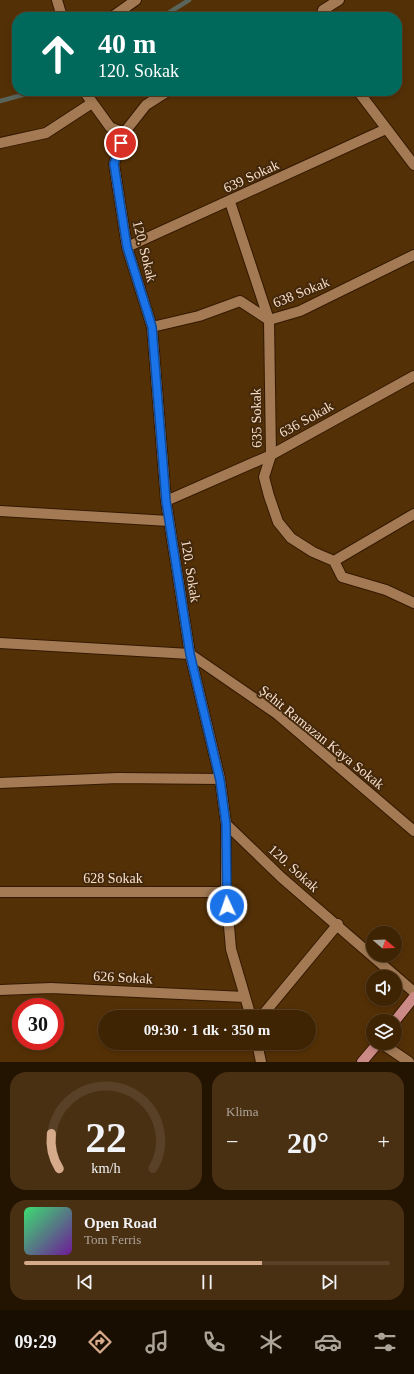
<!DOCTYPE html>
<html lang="tr">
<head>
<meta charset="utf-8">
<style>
	body { margin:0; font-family:Georgia,serif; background:#4a3013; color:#f1f3f6; height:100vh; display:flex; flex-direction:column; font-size:15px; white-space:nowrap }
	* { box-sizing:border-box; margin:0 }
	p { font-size:13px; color:#ada49a }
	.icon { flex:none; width:22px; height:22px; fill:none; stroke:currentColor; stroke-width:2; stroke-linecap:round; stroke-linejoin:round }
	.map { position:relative; height:1062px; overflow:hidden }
	.panel { display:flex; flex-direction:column; gap:10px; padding:10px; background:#231402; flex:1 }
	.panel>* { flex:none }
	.guide { position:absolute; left:12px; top:12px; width:390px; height:84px; border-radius:16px; box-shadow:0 2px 6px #0003,0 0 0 1px #584126; background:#00695c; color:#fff; overflow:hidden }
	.needle { width:26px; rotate:109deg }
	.fabs { position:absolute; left:366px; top:926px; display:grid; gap:8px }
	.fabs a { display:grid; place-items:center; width:36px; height:36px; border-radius:50%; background:#3f2404; box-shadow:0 2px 6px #0003,0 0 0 1px #584126; font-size:20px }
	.speed { position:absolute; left:12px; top:998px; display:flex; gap:8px; font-size:20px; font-weight:700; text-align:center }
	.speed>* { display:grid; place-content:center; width:52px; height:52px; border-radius:50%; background:#3f2404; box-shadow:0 2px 6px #0003,0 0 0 1px #584126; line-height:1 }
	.speed .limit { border:6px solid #d22; background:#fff; color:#111 }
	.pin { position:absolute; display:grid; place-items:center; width:34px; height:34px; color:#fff; margin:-17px; border:2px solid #fff; border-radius:50%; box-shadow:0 1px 4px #0007 }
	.me { position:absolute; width:44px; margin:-22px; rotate:357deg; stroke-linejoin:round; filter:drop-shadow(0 0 3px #0008) }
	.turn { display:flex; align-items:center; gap:14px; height:84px; padding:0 20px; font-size:18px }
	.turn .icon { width:52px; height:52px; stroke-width:2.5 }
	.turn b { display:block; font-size:28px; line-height:34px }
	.big { font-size:30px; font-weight:700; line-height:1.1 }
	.panel .card { flex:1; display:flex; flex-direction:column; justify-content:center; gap:6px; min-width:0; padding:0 14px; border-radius:16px; background:#4a3013 }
	.panel .dial { align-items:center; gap:0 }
	.dial svg { height:104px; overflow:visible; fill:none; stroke:#584126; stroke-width:7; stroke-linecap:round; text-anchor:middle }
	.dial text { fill:#f1f3f6; stroke:none }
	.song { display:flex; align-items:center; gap:12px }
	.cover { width:48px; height:48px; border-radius:6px; background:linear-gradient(135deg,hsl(140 70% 55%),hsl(280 70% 35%)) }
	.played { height:4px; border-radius:2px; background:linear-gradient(90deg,#d6ab8b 65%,#584126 65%) }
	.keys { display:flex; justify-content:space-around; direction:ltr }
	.heat { display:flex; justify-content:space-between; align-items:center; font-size:22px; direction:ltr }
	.panel .tiles { flex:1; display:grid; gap:10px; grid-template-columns:1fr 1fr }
	.card:last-child { grid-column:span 2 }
	.trip { position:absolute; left:98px; top:1010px; width:218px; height:40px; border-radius:20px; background:#3f2404; box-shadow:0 2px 6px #0003,0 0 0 1px #584126; font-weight:700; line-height:40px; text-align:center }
	.tab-bar { display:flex; height:64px; justify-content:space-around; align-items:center; background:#190e02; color:#ada49a }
	.tab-bar .icon { width:28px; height:28px }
	.tab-bar .selected { color:#d6ab8b }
	.tab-bar b { font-size:18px; color:#f1f3f6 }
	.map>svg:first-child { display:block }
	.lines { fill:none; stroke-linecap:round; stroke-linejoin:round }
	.stream { stroke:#5a645b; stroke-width:4.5 }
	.minor-casing { stroke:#341900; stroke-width:12 }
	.major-casing { stroke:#341900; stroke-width:12 }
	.minor { stroke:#a37a54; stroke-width:10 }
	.major { stroke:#cc8a87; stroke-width:10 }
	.route-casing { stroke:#114b97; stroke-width:10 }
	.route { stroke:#1a73e8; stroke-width:7 }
	.labels { text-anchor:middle; stroke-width:4; stroke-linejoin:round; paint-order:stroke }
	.street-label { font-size:14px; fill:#f7e0cc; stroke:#44280b }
</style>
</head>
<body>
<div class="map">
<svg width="414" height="1062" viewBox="0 0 414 1062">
	<rect width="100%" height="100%" fill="#543006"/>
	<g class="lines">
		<path class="stream" d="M 162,17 L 189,0
			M 0,101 L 37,91"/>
		<g class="minor-casing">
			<path id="minor" d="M 57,0 L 62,17
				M 112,17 L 136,0
				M 321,17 L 323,10 L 339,0
				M 84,91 L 110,127 L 124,133
				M 168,91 L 146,105 L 124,133 L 114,164 L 127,247 L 152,327 L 166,501 L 190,654 L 220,779 L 226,824 L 282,878 L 414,992
				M 358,91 L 414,165
				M 0,143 L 46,133 L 92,103
				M 230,202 L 269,320 L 271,455 L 264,477 L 269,496 L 278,522 L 291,538 L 313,552 L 334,561 L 342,577 L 386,590 L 414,603
				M 127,247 L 386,129
				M 152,327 L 199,316 L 240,301 L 269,320 L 300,311 L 414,255
				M 166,501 L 271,455 L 414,376
				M 0,511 L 169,521
				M 334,561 L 414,514
				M 0,643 L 190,654 L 277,714 L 414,831
				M 0,783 L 118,778 L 220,779
				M 226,824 L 226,892 L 231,949 L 251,1017
				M 0,892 L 226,892
				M 0,990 L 51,988 L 245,997
				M 261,1017 L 338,924
				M 257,1043 L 261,1062
				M 381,1043 L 409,1062"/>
		</g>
		<g class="major-casing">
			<path id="major" d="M 395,1021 L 414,997
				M 362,1062 L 378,1043"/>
		</g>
		<use href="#minor" class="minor"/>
		<use href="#major" class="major"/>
	</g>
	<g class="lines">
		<g class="route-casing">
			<path id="route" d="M 121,143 L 114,164 L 127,247 L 152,327 L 166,501 L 190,654 L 220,780 L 226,824 L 227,906"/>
		</g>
		<use href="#route" class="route"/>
	</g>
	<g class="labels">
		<g class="street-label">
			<text transform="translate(251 176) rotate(-25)" y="5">639 Sokak</text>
			<text transform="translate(145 251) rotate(76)" y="5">120. Sokak</text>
			<text transform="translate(301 292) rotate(-22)" y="5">638 Sokak</text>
			<text transform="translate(256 418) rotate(-91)" y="5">635 Sokak</text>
			<text transform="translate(306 419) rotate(-29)" y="5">636 Sokak</text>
			<text transform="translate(191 571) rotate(81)" y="5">120. Sokak</text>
			<text transform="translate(322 737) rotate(39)" y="5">Şehit Ramazan Kaya Sokak</text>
			<text transform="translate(294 868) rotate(42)" y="5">120. Sokak</text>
			<text x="113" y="883">628 Sokak</text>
			<text transform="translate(123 977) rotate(3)" y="5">626 Sokak</text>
		</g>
	</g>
</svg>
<div class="fabs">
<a><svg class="needle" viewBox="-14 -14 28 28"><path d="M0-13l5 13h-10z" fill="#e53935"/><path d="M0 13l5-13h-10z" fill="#ada49a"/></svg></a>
<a><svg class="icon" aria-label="sound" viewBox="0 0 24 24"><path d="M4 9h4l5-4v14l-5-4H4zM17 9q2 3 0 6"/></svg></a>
<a><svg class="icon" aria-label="layers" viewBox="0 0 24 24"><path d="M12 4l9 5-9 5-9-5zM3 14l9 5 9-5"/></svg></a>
</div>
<div class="speed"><div class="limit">30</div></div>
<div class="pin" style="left:121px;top:143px;background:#d93025"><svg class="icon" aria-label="arrive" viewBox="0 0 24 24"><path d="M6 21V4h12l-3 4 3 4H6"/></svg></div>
<svg class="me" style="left:227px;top:906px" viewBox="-20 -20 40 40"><circle r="17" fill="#1a73e8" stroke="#fff" stroke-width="3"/><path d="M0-11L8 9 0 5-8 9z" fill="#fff"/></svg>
<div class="trip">09:30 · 1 dk · 350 m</div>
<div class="guide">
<div class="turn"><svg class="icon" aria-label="ahead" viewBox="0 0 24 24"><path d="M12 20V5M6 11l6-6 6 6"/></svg><div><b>40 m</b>120. Sokak</div></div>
</div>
</div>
<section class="panel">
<div class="tiles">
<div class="card dial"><svg viewBox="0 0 100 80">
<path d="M14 69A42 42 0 1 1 86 69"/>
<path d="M14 69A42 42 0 0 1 8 42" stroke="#d6ab8b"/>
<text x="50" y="56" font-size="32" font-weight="700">22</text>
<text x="50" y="72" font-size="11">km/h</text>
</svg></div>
<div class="card"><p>Klima</p>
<div class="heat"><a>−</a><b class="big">20°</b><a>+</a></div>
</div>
<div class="card">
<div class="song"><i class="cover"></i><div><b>Open Road</b><p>Tom Ferris</p></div></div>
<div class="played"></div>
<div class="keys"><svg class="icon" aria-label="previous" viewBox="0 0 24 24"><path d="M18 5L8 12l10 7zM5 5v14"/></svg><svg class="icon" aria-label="pause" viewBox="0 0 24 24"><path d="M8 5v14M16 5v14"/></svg><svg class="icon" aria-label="next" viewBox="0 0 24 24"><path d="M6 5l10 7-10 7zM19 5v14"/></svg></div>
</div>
</div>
</section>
<nav class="tab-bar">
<b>09:29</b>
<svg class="icon selected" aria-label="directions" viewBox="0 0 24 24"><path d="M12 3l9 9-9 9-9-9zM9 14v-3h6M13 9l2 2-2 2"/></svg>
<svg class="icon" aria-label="music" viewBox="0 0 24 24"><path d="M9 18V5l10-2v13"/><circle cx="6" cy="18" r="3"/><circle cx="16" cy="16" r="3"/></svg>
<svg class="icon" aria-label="phone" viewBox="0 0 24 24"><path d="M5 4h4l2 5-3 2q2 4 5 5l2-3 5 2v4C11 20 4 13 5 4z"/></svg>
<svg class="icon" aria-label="climate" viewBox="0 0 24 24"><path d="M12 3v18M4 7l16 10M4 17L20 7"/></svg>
<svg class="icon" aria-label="car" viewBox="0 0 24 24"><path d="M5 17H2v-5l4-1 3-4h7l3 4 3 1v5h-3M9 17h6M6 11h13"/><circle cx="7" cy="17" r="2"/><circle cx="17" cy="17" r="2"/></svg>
<svg class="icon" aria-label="filters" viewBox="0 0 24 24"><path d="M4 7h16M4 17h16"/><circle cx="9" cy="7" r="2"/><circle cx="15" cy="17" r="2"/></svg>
</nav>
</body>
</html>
